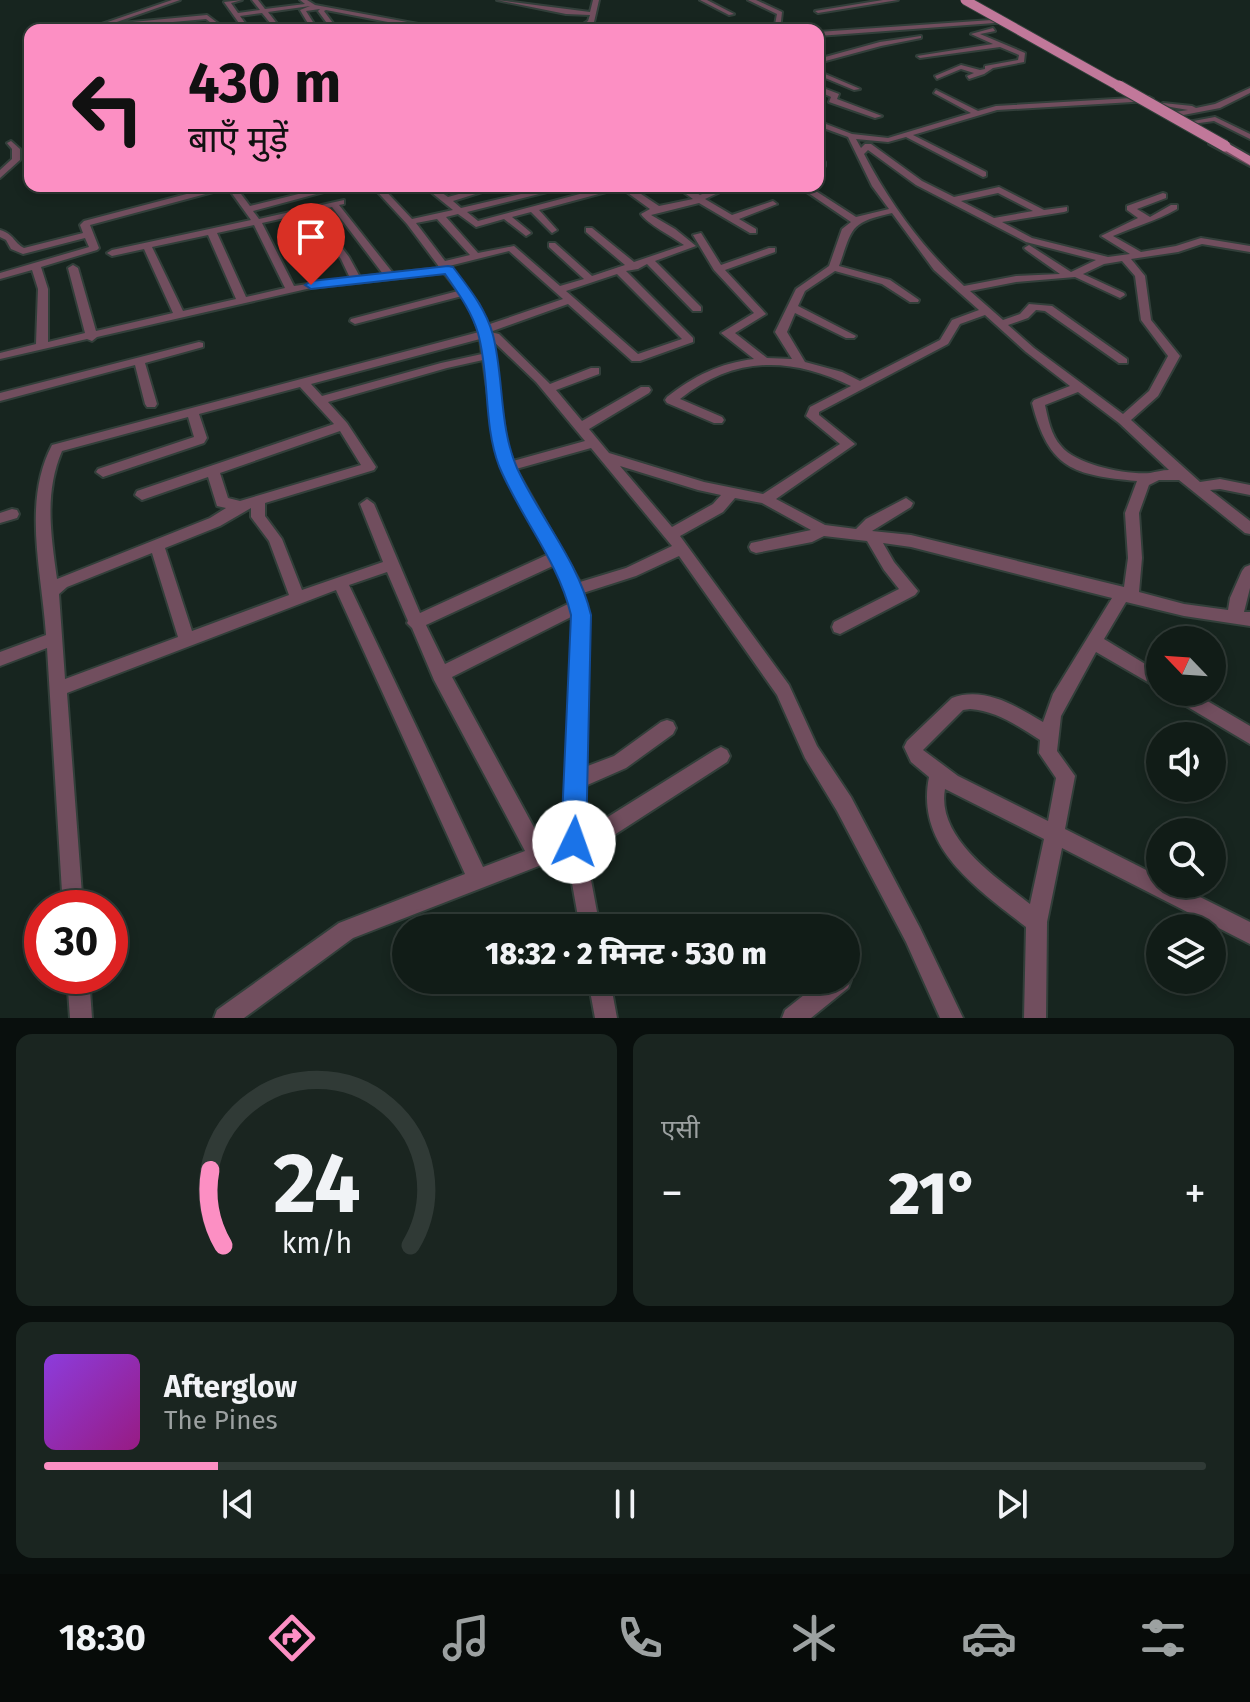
<!DOCTYPE html>
<html lang="hi">
<head>
<meta charset="utf-8">
<style>
	body { margin:0; font-family:"Fira Sans","Noto Sans Devanagari",sans-serif; background:#1a2520; color:#f1f3f6; height:100vh; display:flex; flex-direction:column; font-size:30px; white-space:nowrap }
	* { box-sizing:border-box; margin:0 }
	p { font-size:26px; color:#9ca1a1 }
	.icon { flex:none; width:44px; height:44px; fill:none; stroke:currentColor; stroke-width:2; stroke-linecap:round; stroke-linejoin:round }
	.map { position:relative; height:1018px; overflow:hidden }
	.sheet { display:flex; flex-direction:column; gap:16px; padding:16px; background:#090f0d; flex:1 }
	.sheet>* { flex:none }
	.banner { position:absolute; left:24px; top:24px; width:800px; height:168px; border-radius:16px; box-shadow:0 4px 12px #0003,0 0 0 2px #303a36; background:#fc8fc3; color:#111; overflow:hidden }
	.needle { width:52px; rotate:295deg }
	.controls { position:absolute; left:1146px; top:626px; display:grid; gap:16px }
	.controls a { display:grid; place-items:center; width:80px; height:80px; border-radius:50%; background:#111c17; box-shadow:0 4px 12px #0003,0 0 0 2px #303a36; font-size:40px }
	.speed { position:absolute; left:24px; top:890px; display:flex; gap:16px; font-size:40px; font-weight:700; text-align:center }
	.speed>* { display:grid; place-content:center; width:104px; height:104px; border-radius:50%; background:#111c17; box-shadow:0 4px 12px #0003,0 0 0 2px #303a36; line-height:1 }
	.speed .limit { border:12px solid #d22; background:#fff; color:#111 }
	.pin { position:absolute; display:grid; place-items:center; width:68px; height:68px; color:#fff; margin:-82px -34px; border-radius:50% 50% 50% 0; rotate:-45deg; box-shadow:0 0 8px #0007 }
	.pin .icon { rotate:45deg }
	.me { position:absolute; width:88px; margin:-44px; rotate:3deg; stroke-linejoin:round; filter:drop-shadow(0 0 6px #0008) }
	.turn { display:flex; align-items:center; gap:28px; height:168px; padding:0 32px; font-size:36px }
	.turn .icon { width:104px; height:104px; stroke-width:2.5 }
	.turn b { display:block; font-size:56px; line-height:68px }
	.big { font-size:60px; font-weight:800; line-height:1.1 }
	.sheet .tile { flex:1; display:flex; flex-direction:column; justify-content:center; gap:12px; min-width:0; padding:0 28px; border-radius:16px; background:#1a2520 }
	.sheet .dial { align-items:center; gap:0 }
	.dial svg { height:208px; overflow:visible; fill:none; stroke:#303a36; stroke-width:7; stroke-linecap:round; text-anchor:middle }
	.dial text { fill:#f1f3f6; stroke:none }
	.song { display:flex; align-items:center; gap:24px }
	.cover { width:96px; height:96px; border-radius:12px; background:linear-gradient(135deg,hsl(270 70% 55%),hsl(310 70% 35%)) }
	.played { height:8px; border-radius:4px; background:linear-gradient(90deg,#fc8fc3 15%,#303a36 15%) }
	.keys { display:flex; justify-content:space-around; direction:ltr }
	.heat { display:flex; justify-content:space-between; align-items:center; font-size:44px; direction:ltr }
	.sheet .tiles { flex:1; display:grid; gap:16px; grid-template-columns:1fr 1fr }
	.tile:last-child { grid-column:span 2 }
	.trip { position:absolute; left:392px; top:914px; width:468px; height:80px; border-radius:40px; background:#111c17; box-shadow:0 4px 12px #0003,0 0 0 2px #303a36; font-weight:800; line-height:80px; text-align:center }
	.menu { display:flex; height:128px; justify-content:space-around; align-items:center; background:#070b09; color:#9ca1a1 }
	.menu .icon { width:56px; height:56px }
	.menu .active { color:#fc8fc3 }
	.menu b { font-size:36px; color:#f1f3f6 }
	.map>svg:first-child { display:block }
	.lines { fill:none; stroke-linecap:round; stroke-linejoin:round }
	.street-casing { stroke:#323f3a; stroke-width:4 }
	.primary-casing { stroke:#323f3a; stroke-width:4 }
	.street { fill:#714e5e; fill-rule:evenodd }
	.primary { fill:#c1789a; fill-rule:evenodd }
	.primary-bridge-far1-casing { stroke:#323f3a; stroke-width:11; stroke-linecap:butt }
	.primary-bridge-casing { stroke:#323f3a; stroke-width:13; stroke-linecap:butt }
	.primary-bridge-far1 { stroke:#c1789a; stroke-width:9 }
	.primary-bridge { stroke:#c1789a; stroke-width:11 }
	.route { fill:#1a73e8; stroke:#114b97; stroke-width:2 }
</style>
</head>
<body>
<div class="map">
<svg width="1250" height="1018" viewBox="0 0 1250 1018">
	<rect width="100%" height="100%" fill="#17251f"/>
	<g class="lines">
		<g class="street-casing">
			<path id="street" d="M 172,0 L 180,0 L 111,24 L 207,15 L 227,30 L 220,30 L 206,19 L 96,29 L 93,27 Z
				M 242,0 L 231,3 L 238,13 L 260,10 L 252,0 L 258,0 L 265,9 L 305,4 L 300,0 L 307,0 L 315,5 L 429,26 L 498,30 L 429,30 L 326,10 L 324,11 L 338,30 L 332,30 L 318,11 L 320,9 L 306,11 L 318,30 L 312,30 L 300,10 L 310,6 L 268,12 L 282,30 L 276,30 L 262,13 L 240,16 L 250,30 L 244,30 L 224,2 Z
				M 497,0 L 590,12 L 593,0 L 599,0 L 594,22 L 581,30 L 574,30 L 588,21 L 590,15 L 566,14 Z
				M 700,0 L 707,0 L 734,14 L 729,15 Z
				M 748,0 L 756,0 L 782,12 L 780,30 L 774,30 L 777,14 Z
				M 883,0 L 898,0 L 818,13 L 815,11 Z
				M 1006,19 L 1008,22 L 818,36 L 818,32 Z
				M 993,28 L 995,31 L 980,34 L 1025,53 L 1024,62 L 993,68 L 984,74 L 969,79 L 967,76 L 974,73 L 961,69 L 937,79 L 935,76 L 961,65 L 980,70 L 985,69 L 985,66 L 1018,60 L 1019,55 L 1000,47 L 920,58 L 917,56 L 993,44 L 971,34 Z
				M 921,36 L 921,38 L 881,46 L 818,63 L 818,59 L 880,42 Z
				M 818,71 L 858,88 L 860,89 L 854,90 L 818,75 Z
				M 818,86 L 839,94 L 837,99 L 882,116 L 875,118 L 829,102 L 831,97 L 818,91 Z
				M 1250,88 L 1250,93 L 1220,108 L 1178,116 L 1174,114 L 1175,112 L 1188,110 L 1159,105 L 1163,103 L 1192,106 L 1196,108 L 1215,104 Z
				M 936,90 L 978,111 L 996,106 L 1149,97 L 1153,99 L 1149,101 L 997,110 L 913,135 L 986,172 L 986,176 L 983,177 L 906,137 L 888,142 L 856,139 L 861,148 L 865,144 L 871,144 L 922,181 L 954,197 L 999,187 L 1044,210 L 1067,207 L 1067,211 L 1064,212 L 1002,222 L 1032,238 L 1108,257 L 1130,254 L 1101,236 L 1138,218 L 1127,210 L 1127,206 L 1163,193 L 1166,194 L 1166,198 L 1137,209 L 1150,217 L 1171,205 L 1177,205 L 1177,209 C 1156,221 1136,226 1113,236 L 1141,252 L 1176,246 L 1201,238 L 1250,246 L 1250,252 L 1202,244 L 1178,252 L 1131,259 L 1145,276 L 1151,320 L 1180,356 L 1158,396 L 1131,420 L 1200,482 L 1220,479 L 1250,485 L 1250,495 L 1220,489 L 1210,490 L 1250,521 L 1250,534 L 1245,533 L 1179,480 L 1159,480 L 1149,485 L 1139,513 L 1142,558 L 1139,592 L 1184,604 L 1228,610 L 1230,598 L 1242,571 L 1245,567 L 1250,565 L 1250,588 L 1244,612 L 1250,612 L 1250,626 L 1184,616 L 1126,602 L 1104,639 L 1160,673 L 1160,689 L 1096,652 L 1061,716 L 1057,751 L 1075,776 L 1065,829 L 1160,877 L 1160,884 L 1174,884 L 1250,922 L 1250,944 L 1062,848 L 1047,922 L 1046,1018 L 1024,1018 L 1026,927 C 977,888 915,848 929,777 L 911,762 L 904,747 L 907,741 L 952,698 C 984,686 1016,706 1043,722 L 1053,694 L 1112,598 L 911,547 L 883,543 L 894,562 L 918,591 L 915,595 L 840,634 L 834,632 L 832,627 L 834,622 L 899,589 L 884,570 L 867,541 L 824,536 L 812,542 L 756,553 L 751,551 L 749,547 L 751,543 L 811,530 L 762,503 L 735,498 L 723,512 L 680,536 L 789,685 L 817,746 L 851,797 L 920,928 L 963,1018 L 940,1018 L 906,942 L 837,811 L 805,758 L 777,695 L 679,556 L 636,576 L 583,593 L 589,615 L 585,767 L 614,756 L 661,722 L 667,720 L 673,722 L 676,728 L 673,734 L 626,768 L 585,786 L 584,829 L 595,825 L 715,750 L 721,747 L 727,750 L 730,756 L 727,762 L 608,839 L 585,848 L 600,928 L 580,928 L 567,855 L 353,938 L 244,1018 L 214,1018 L 217,1010 L 339,923 L 465,874 L 336,590 L 67,693 L 83,908 L 63,908 L 47,648 L 0,666 L 0,652 L 46,635 C 42,573 22,502 52,445 L 479,332 L 469,305 L 462,296 L 355,324 L 350,321 L 351,319 L 458,291 L 444,273 L 311,288 L 97,337 L 92,341 L 87,339 L 0,359 L 0,353 L 36,344 L 38,289 L 32,270 L 0,279 L 0,273 L 89,247 L 85,238 L 23,254 L 11,249 L 6,240 L 0,237 L 0,230 C 14,234 14,243 24,248 L 83,233 L 80,225 L 84,221 L 217,186 L 235,186 L 250,206 L 331,186 L 346,186 L 253,211 L 259,219 L 344,200 L 344,204 L 339,205 L 393,273 L 440,268 L 407,224 L 372,186 L 381,186 L 412,219 L 453,210 L 432,193 L 432,189 L 435,188 L 448,197 L 488,186 L 498,187 L 453,201 L 461,208 L 547,188 L 551,191 L 467,212 L 478,221 L 610,186 L 629,186 L 659,206 L 693,199 L 675,186 L 685,186 L 700,195 L 721,186 L 733,186 L 705,199 L 732,215 L 773,201 L 777,204 L 739,219 L 756,229 L 756,233 L 750,233 L 699,203 L 651,215 L 675,229 L 696,246 L 655,261 L 701,307 L 701,311 L 693,311 L 647,264 L 638,269 L 626,271 L 693,338 L 693,342 L 640,361 L 632,361 L 568,304 L 490,332 L 499,334 L 550,384 L 591,368 L 599,368 L 599,374 L 556,390 L 582,421 L 641,387 L 649,387 L 651,390 L 649,393 L 589,429 L 609,453 L 704,482 L 763,494 L 840,444 L 806,416 L 810,407 L 851,386 C 790,356 734,356 680,399 L 722,417 L 724,420 L 722,423 L 714,423 L 667,403 L 665,400 L 667,397 C 694,376 720,363 754,359 L 721,333 L 754,313 L 714,270 L 693,235 L 701,233 L 721,265 L 769,248 L 775,248 L 775,252 L 725,270 L 766,314 L 735,333 L 767,358 L 792,359 L 775,332 L 796,289 L 829,266 L 842,229 L 851,222 L 798,186 L 808,186 L 856,217 L 889,209 L 872,186 L 848,137 L 818,126 L 818,121 L 852,134 L 888,138 L 971,113 L 934,93 ZM 868,150 L 916,185 L 1026,242 L 1096,260 L 1071,272 L 1029,245 L 1024,248 L 1026,250 L 1060,274 L 1016,276 L 964,286 C 923,249 889,202 864,154 ZM 228,188 L 251,220 L 112,250 L 107,253 L 112,256 L 144,249 L 173,313 L 96,331 L 78,268 L 73,265 L 68,268 L 85,333 L 48,342 L 48,289 L 41,267 L 97,250 L 99,248 L 90,225 ZM 621,188 L 650,209 L 641,214 C 646,223 673,237 684,245 L 634,262 L 592,228 L 586,228 L 586,232 L 625,265 L 592,276 L 555,243 L 549,243 L 549,247 L 584,279 L 560,286 L 514,246 L 478,253 L 446,217 L 458,214 L 476,227 L 504,219 L 526,236 L 531,233 L 529,231 L 512,217 L 531,212 L 552,233 L 557,230 L 539,210 ZM 998,193 L 1033,211 L 994,218 L 961,201 ZM 332,207 L 383,274 L 360,277 L 349,257 L 314,211 ZM 307,213 L 341,259 L 350,278 L 294,286 L 262,223 ZM 892,213 L 934,270 L 979,310 L 952,320 L 940,340 L 860,381 L 842,372 L 805,362 L 787,332 L 795,313 L 846,338 L 854,338 L 856,336 L 798,306 L 805,291 L 835,271 L 882,284 L 910,302 L 918,302 L 919,300 L 890,280 L 839,266 C 853,227 849,223 892,213 ZM 437,219 L 470,255 L 445,261 L 416,223 ZM 254,225 L 285,288 L 246,297 L 217,233 ZM 208,235 L 236,299 L 183,311 L 152,247 ZM 509,251 L 563,299 L 487,325 L 479,305 L 449,266 ZM 1122,261 L 1135,276 L 1141,320 L 1168,356 L 1149,391 L 1123,414 L 1034,348 L 1008,325 L 1028,318 L 1036,310 L 1045,311 L 1119,363 L 1127,363 L 1127,359 L 1052,306 L 1029,304 L 1020,314 L 1003,320 L 970,291 L 1016,282 L 1075,277 L 1120,298 L 1125,295 L 1124,293 L 1083,274 L 1104,264 ZM 617,274 L 682,339 L 638,354 L 566,291 ZM 985,315 L 1026,352 L 1070,386 L 1034,400 L 1032,403 C 1049,469 1073,475 1137,481 L 1125,513 L 1128,558 L 1124,587 L 911,535 L 872,531 L 911,507 L 913,503 L 906,498 L 866,519 L 856,529 L 825,525 L 776,499 L 855,444 L 819,415 L 819,412 L 948,344 L 960,324 ZM 480,339 L 482,354 L 441,363 L 322,396 L 311,384 ZM 491,339 L 536,382 L 585,441 L 513,461 L 507,445 ZM 483,360 L 495,445 L 501,467 L 549,554 L 420,613 L 374,504 L 367,499 L 360,504 L 383,562 L 302,590 L 282,539 L 265,516 L 265,503 L 374,470 L 376,467 L 347,423 L 328,402 L 447,368 ZM 300,387 L 334,424 L 137,491 L 135,495 L 142,500 L 208,477 L 217,506 L 226,508 L 210,518 L 57,579 C 51,535 44,493 62,451 L 188,417 L 194,437 L 98,469 L 96,472 L 103,477 L 204,443 L 207,438 L 199,414 ZM 1078,392 L 1119,423 L 1169,470 C 1162,470 1156,472 1150,473 C 1127,475 1076,465 1061,446 C 1051,435 1048,419 1045,405 ZM 340,431 L 361,465 L 240,501 L 228,498 L 220,473 ZM 591,448 L 672,546 L 626,568 L 580,582 L 516,469 ZM 620,466 L 698,490 L 721,495 L 713,504 L 672,527 ZM 251,508 L 251,517 L 269,541 L 289,595 L 192,631 L 165,548 L 220,526 ZM 152,553 L 178,637 L 65,679 L 59,594 L 67,587 ZM 555,565 L 566,586 L 570,603 L 445,664 L 426,625 ZM 387,572 L 408,621 L 407,623 L 412,628 L 434,680 L 525,851 L 483,867 L 349,585 ZM 573,616 L 564,836 L 543,844 L 452,677 ZM 970,709 C 997,711 1018,726 1040,740 L 1039,753 L 1056,778 L 1048,821 L 958,776 L 923,750 L 963,710 ZM 945,789 L 1044,839 L 1030,904 C 997,878 936,838 945,789 Z
				M 1215,117 L 1250,134 L 1250,139 L 1214,121 L 1192,124 L 1188,122 Z
				M 1209,140 L 1215,140 L 1250,161 L 1250,166 L 1209,144 Z
				M 11,141 L 20,149 L 20,160 L 0,178 L 0,170 L 12,159 L 12,149 L 7,143 Z
				M 818,159 L 825,162 L 825,166 L 818,168 Z
				M 199,342 L 203,343 L 203,347 L 145,363 L 157,404 L 155,407 L 147,407 L 145,404 L 135,365 L 0,401 L 0,393 Z
				M 12,509 L 17,510 L 19,514 L 17,518 L 0,523 L 0,513 Z
				M 1168,692 L 1192,692 L 1250,726 L 1250,744 L 1171,697 Z
				M 846,972 L 851,980 L 848,988 L 811,1018 L 782,1018 L 785,1010 L 823,980 L 846,980 Z
				M 67,976 L 89,976 L 92,1018 L 70,1018 Z
				M 588,980 L 610,980 L 617,1018 L 595,1018 Z"/>
		</g>
		<g class="primary-casing">
			<path id="primary" d="M 1221,144 L 1229,144 L 1250,156 L 1250,165 L 1221,148 Z"/>
		</g>
		<use href="#street" class="street"/>
		<use href="#primary" class="primary"/>
		<g class="primary-bridge-far1-casing">
			<path id="primary-bridge-far1" d="M 965,0 L 1122,88"/>
		</g>
		<g class="primary-bridge-casing">
			<path id="primary-bridge" d="M 1119,86 L 1225,146"/>
		</g>
		<use href="#primary-bridge-far1" class="primary-bridge-far1"/>
		<use href="#primary-bridge" class="primary-bridge"/>
	</g>
	<path class="route" d="M 448,266 L 453,267 C 469,288 486,309 493,335 C 504,378 499,427 517,468 C 540,518 578,560 591,615 L 586,842 L 583,851 L 574,855 L 565,851 L 561,842 L 571,615 C 558,560 520,517 499,466 C 483,424 490,376 478,333 C 471,310 458,293 445,274 L 311,289 L 305,285 L 311,281 Z"/>
</svg>
<div class="controls">
<a><svg class="needle" viewBox="-14 -14 28 28"><path d="M0-13l5 13h-10z" fill="#e53935"/><path d="M0 13l5-13h-10z" fill="#9ca1a1"/></svg></a>
<a><svg class="icon" aria-label="sound" viewBox="0 0 24 24"><path d="M4 9h4l5-4v14l-5-4H4zM17 9q2 3 0 6"/></svg></a>
<a><svg class="icon" aria-label="search" viewBox="0 0 24 24"><circle cx="10" cy="10" r="6"/><path d="M15 15l6 6"/></svg></a>
<a><svg class="icon" aria-label="layers" viewBox="0 0 24 24"><path d="M12 4l9 5-9 5-9-5zM3 14l9 5 9-5"/></svg></a>
</div>
<div class="speed"><div class="limit">30</div></div>
<div class="pin" style="left:311px;top:285px;background:#d93025"><svg class="icon" aria-label="arrive" viewBox="0 0 24 24"><path d="M6 21V4h12l-3 4 3 4H6"/></svg></div>
<svg class="me" style="left:574px;top:842px" viewBox="-20 -20 40 40"><circle r="19" fill="#fff"/><path d="M0-13L10 11 0 6-10 11z" fill="#1a73e8"/></svg>
<div class="trip">18:32 · 2 मिनट · 530 m</div>
<div class="banner">
<div class="turn"><svg class="icon" aria-label="left" viewBox="0 0 24 24"><path d="M17 20v-9H6M10 6l-5 5 5 5"/></svg><div><b>430 m</b>बाएँ मुड़ें</div></div>
</div>
</div>
<section class="sheet">
<div class="tiles">
<div class="tile dial"><svg viewBox="0 0 100 80">
<path d="M14 69A42 42 0 1 1 86 69"/>
<path d="M14 69A42 42 0 0 1 9 40" stroke="#fc8fc3"/>
<text x="50" y="56" font-size="32" font-weight="700">24</text>
<text x="50" y="72" font-size="11">km/h</text>
</svg></div>
<div class="tile"><p>एसी</p>
<div class="heat"><a>−</a><b class="big">21°</b><a>+</a></div>
</div>
<div class="tile">
<div class="song"><i class="cover"></i><div><b>Afterglow</b><p>The Pines</p></div></div>
<div class="played"></div>
<div class="keys"><svg class="icon" aria-label="previous" viewBox="0 0 24 24"><path d="M18 5L8 12l10 7zM5 5v14"/></svg><svg class="icon" aria-label="pause" viewBox="0 0 24 24"><path d="M8 5v14M16 5v14"/></svg><svg class="icon" aria-label="next" viewBox="0 0 24 24"><path d="M6 5l10 7-10 7zM19 5v14"/></svg></div>
</div>
</div>
</section>
<nav class="menu">
<b>18:30</b>
<svg class="icon active" aria-label="directions" viewBox="0 0 24 24"><path d="M12 3l9 9-9 9-9-9zM9 14v-3h6M13 9l2 2-2 2"/></svg>
<svg class="icon" aria-label="music" viewBox="0 0 24 24"><path d="M9 18V5l10-2v13"/><circle cx="6" cy="18" r="3"/><circle cx="16" cy="16" r="3"/></svg>
<svg class="icon" aria-label="phone" viewBox="0 0 24 24"><path d="M5 4h4l2 5-3 2q2 4 5 5l2-3 5 2v4C11 20 4 13 5 4z"/></svg>
<svg class="icon" aria-label="climate" viewBox="0 0 24 24"><path d="M12 3v18M4 7l16 10M4 17L20 7"/></svg>
<svg class="icon" aria-label="car" viewBox="0 0 24 24"><path d="M5 17H2v-5l4-1 3-4h7l3 4 3 1v5h-3M9 17h6M6 11h13"/><circle cx="7" cy="17" r="2"/><circle cx="17" cy="17" r="2"/></svg>
<svg class="icon" aria-label="filters" viewBox="0 0 24 24"><path d="M4 7h16M4 17h16"/><circle cx="9" cy="7" r="2"/><circle cx="15" cy="17" r="2"/></svg>
</nav>
</body>
</html>
